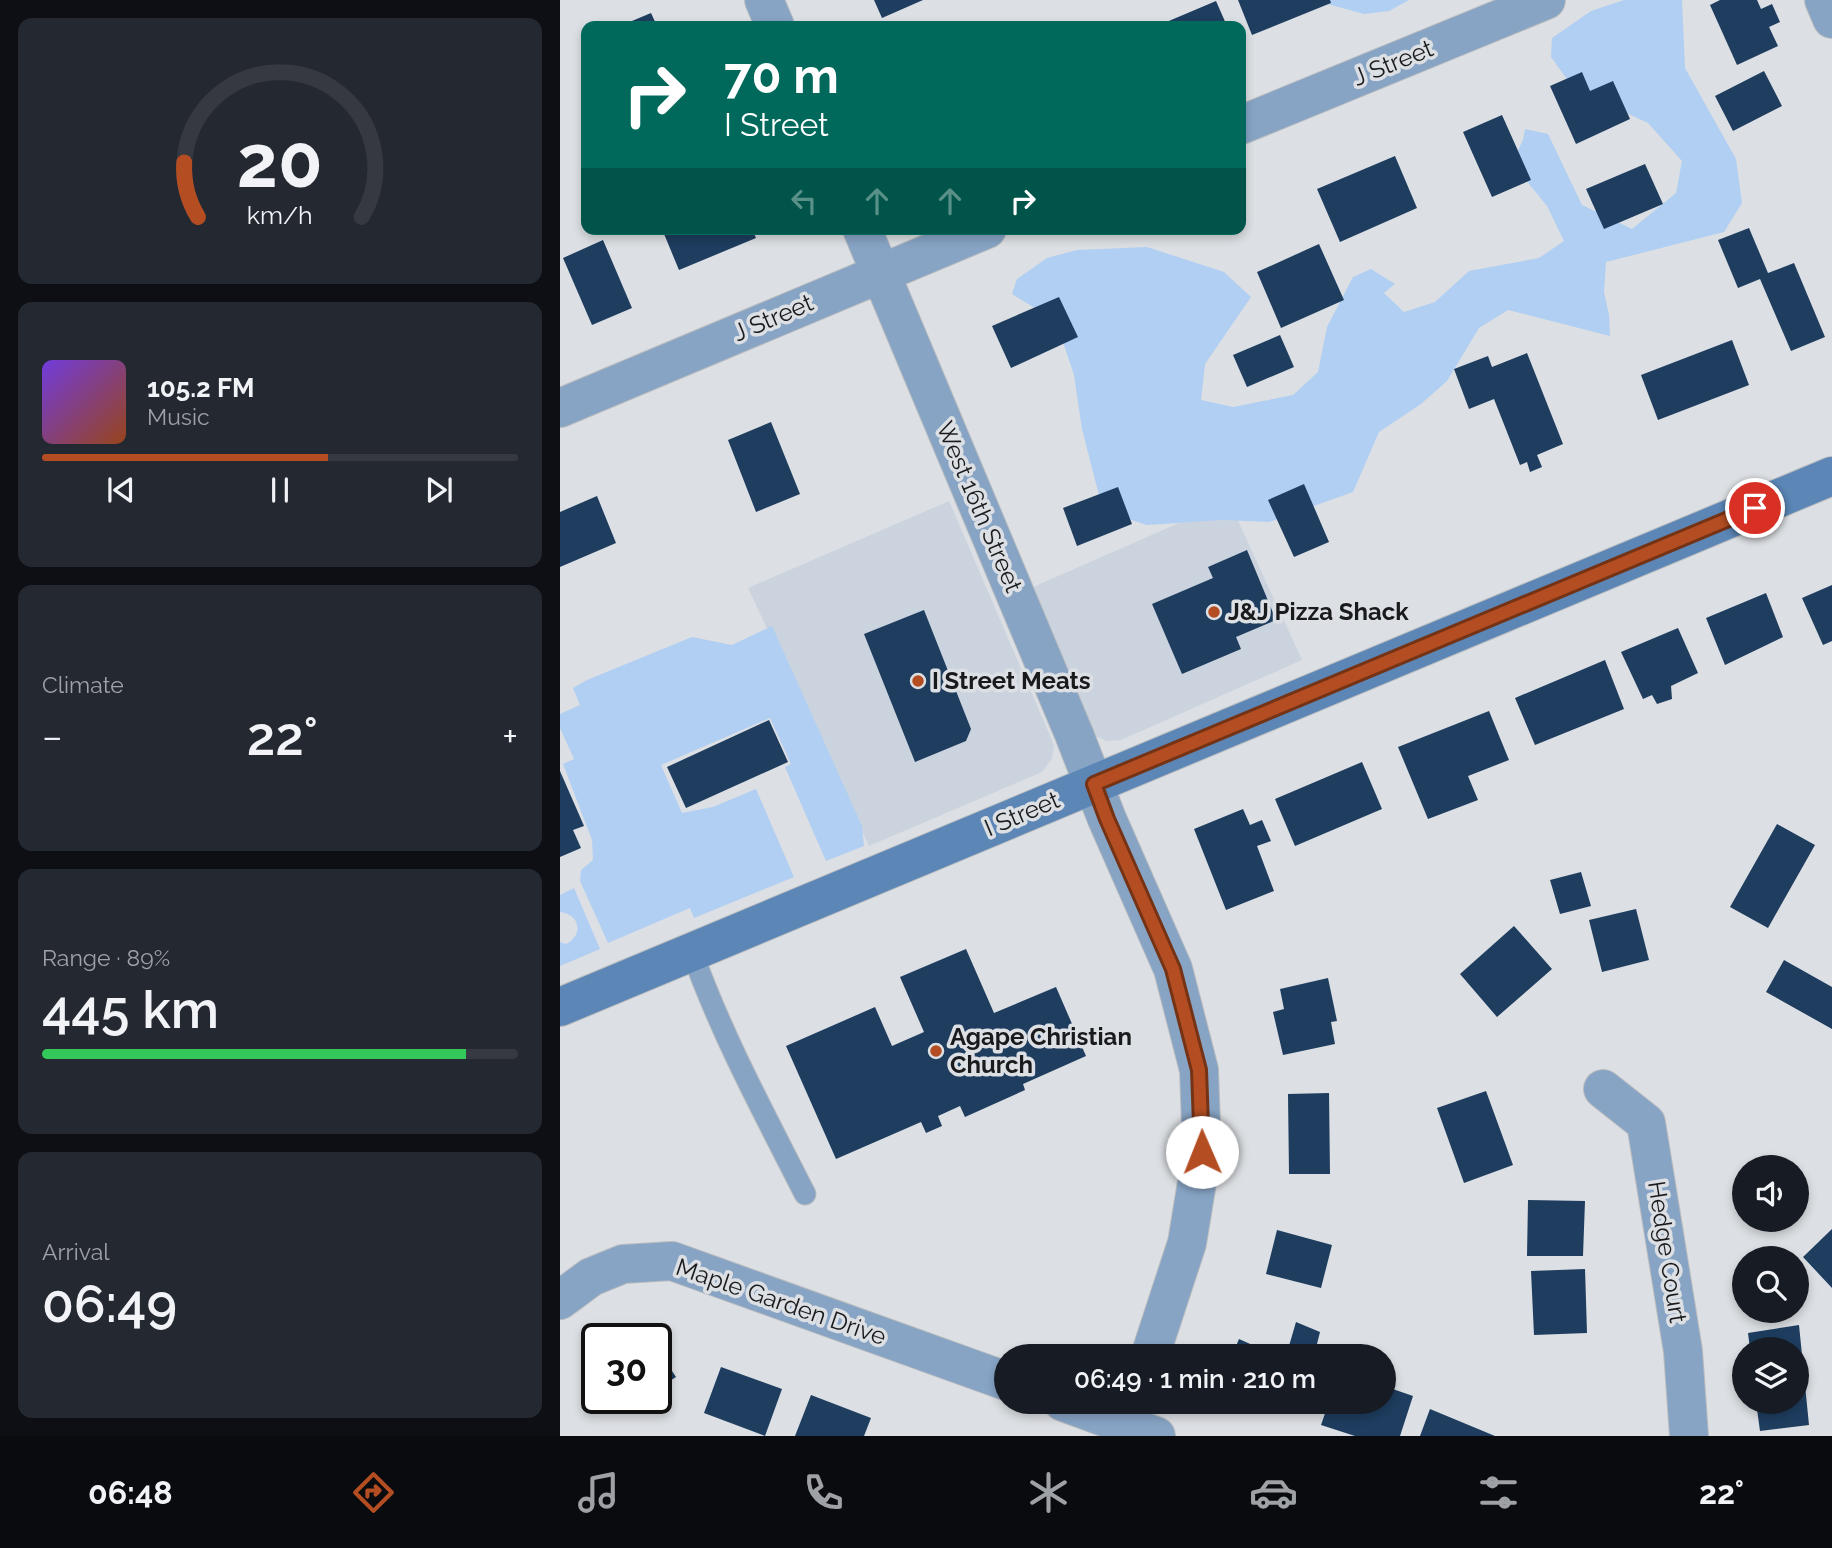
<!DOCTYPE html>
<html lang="en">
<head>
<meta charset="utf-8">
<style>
	body { margin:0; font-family:Raleway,sans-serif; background:#242831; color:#f1f3f6; height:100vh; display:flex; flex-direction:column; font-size:26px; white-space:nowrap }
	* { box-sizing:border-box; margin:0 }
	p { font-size:23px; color:#9ea1a6 }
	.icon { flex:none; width:38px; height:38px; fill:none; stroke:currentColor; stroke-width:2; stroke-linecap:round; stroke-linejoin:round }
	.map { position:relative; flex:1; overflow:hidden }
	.panel { display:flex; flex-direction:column; gap:18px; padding:18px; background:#0d0f14; width:560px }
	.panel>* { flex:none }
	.banner { position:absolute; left:21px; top:21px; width:665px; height:214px; border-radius:14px; box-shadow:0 4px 10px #0003; background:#00695c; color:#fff; overflow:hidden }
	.buttons { position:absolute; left:1172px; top:1155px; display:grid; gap:14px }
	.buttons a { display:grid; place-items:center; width:77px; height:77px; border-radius:50%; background:#171b24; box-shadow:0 4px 10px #0003; font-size:35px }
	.speed { position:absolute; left:21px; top:1323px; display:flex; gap:14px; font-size:35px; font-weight:700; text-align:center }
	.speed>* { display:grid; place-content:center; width:91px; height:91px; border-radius:50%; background:#171b24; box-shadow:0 4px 10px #0003; line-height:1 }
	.speed .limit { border:4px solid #111; border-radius:10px; background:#fff; color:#111 }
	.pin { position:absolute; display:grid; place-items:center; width:60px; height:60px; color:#fff; margin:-30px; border:4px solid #fff; border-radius:50%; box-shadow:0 2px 7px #0007 }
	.me { position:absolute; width:77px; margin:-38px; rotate:359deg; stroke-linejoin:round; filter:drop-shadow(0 0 5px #0008) }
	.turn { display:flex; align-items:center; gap:24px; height:147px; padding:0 28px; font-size:32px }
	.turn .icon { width:91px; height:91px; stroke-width:2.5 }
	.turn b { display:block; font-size:49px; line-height:60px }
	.lanes { display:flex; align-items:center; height:66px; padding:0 28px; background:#0003; justify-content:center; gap:35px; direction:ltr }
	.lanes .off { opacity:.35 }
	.big { font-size:52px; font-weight:600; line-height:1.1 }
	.panel .widget { flex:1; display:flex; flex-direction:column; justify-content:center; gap:10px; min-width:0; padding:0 24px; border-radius:14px; background:#242831 }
	.panel .dial { align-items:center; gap:0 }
	.dial svg { height:182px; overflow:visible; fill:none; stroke:#363941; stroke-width:7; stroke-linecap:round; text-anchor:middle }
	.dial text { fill:#f1f3f6; stroke:none }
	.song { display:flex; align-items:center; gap:21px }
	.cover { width:84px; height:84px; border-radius:10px; background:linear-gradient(135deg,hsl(260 70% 55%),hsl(20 70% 35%)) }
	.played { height:7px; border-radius:4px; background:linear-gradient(90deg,#b44e22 60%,#363941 60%) }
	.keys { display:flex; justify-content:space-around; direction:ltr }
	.heat { display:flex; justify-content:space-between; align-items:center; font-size:38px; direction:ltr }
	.charge { height:10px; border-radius:5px; background:linear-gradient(90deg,#34c759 89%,#363941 0) }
	.trip { position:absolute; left:434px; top:1344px; width:402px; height:70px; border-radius:35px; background:#171b24; box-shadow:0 4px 10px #0003; font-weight:600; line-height:70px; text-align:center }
	.tab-bar { display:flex; height:112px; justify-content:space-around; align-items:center; background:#090b0e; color:#9ea1a6 }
	.tab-bar .icon { width:49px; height:49px }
	.tab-bar .on { color:#b44e22 }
	.tab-bar b { font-size:32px; color:#f1f3f6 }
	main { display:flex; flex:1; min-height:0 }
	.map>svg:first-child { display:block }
	.built { fill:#cbd4de }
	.green { fill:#b1cff2 }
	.building { fill:#1e3d5f }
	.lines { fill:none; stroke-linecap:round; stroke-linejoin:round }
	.lane-casing { stroke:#b9bcbf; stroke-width:23 }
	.street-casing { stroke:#b9bcbf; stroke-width:40 }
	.secondary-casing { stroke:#b9bcbf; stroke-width:40 }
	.lane { stroke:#87a4c5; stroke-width:21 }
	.street { stroke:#87a4c5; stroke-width:38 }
	.secondary { stroke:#5b86b6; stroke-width:38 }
	.route-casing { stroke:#753316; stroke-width:18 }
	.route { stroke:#b44e22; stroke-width:12 }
	.poi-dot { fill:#b44e22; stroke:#dcdfe3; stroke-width:2.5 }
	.labels { text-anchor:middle; stroke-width:7; stroke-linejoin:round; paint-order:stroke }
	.street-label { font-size:24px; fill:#191a1c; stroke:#dcdfe3 }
	.poi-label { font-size:24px; font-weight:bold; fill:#191a1c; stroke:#dcdfe3; text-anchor:start }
</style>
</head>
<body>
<main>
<section class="panel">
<div class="widget dial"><svg viewBox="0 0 100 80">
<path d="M14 69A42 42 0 1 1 86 69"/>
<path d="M14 69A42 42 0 0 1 8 45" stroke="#b44e22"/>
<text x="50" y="56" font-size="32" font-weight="700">20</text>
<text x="50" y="72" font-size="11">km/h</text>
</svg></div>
<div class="widget">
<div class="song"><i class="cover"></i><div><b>105.2 FM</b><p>Music</p></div></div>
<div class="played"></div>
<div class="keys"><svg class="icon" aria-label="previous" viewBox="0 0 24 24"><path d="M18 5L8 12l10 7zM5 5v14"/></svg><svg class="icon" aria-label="pause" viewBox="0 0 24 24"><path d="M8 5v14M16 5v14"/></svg><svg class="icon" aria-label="next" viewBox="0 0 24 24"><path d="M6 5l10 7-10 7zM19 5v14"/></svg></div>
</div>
<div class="widget"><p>Climate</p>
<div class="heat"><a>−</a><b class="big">22°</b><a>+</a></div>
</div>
<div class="widget"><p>Range · 89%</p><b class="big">445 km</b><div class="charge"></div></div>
<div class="widget"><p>Arrival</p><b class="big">06:49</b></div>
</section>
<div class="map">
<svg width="1272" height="1436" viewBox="0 0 1272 1436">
	<rect width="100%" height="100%" fill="#dcdfe3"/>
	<path class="built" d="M 389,501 L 494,745 L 492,759 L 482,772 L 309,846 L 188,588 Z
		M 669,501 L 742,660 L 561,740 L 547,741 L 535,736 L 471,588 Z"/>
	<path class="green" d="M 753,0 L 849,0 L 829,11 L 804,14 Z
		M 1064,0 L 1122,0 L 1125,68 L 1176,159 L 1182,203 L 1164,232 L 1046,262 L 1044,292 L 1049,315 L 1050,336 L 948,310 L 919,328 L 887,381 L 861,404 L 819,432 L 793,492 L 709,522 L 663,520 L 587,525 L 543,511 L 522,429 L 514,375 L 496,321 L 452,294 L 457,279 L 487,258 L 517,250 L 587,247 L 664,272 L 691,297 L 645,364 L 641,400 L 673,407 L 733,395 L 758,372 L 767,327 L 793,277 L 811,269 L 835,284 L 824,293 L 844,312 L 875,302 L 909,271 L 979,258 L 1004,241 L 987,206 L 952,163 L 963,140 L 965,129 L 988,134 L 1022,205 L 1072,229 L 1116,193 L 1122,161 L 1088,123 L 1014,89 L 991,57 L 992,38 L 1031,11 Z
		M 212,626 L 302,826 L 304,846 L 266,861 L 225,767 L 231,764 L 210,718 L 101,765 L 122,813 L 153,807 L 196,789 L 234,877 L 134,918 L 130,908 L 48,943 L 20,881 L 21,870 L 33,860 L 32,840 L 3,764 L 14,759 L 0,728 L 0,714 L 20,705 L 13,688 L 27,680 L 132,637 L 172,645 Z
		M 14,888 L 40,949 L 0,966 L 0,942 L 6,944 C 24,935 20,914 0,912 L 0,895 Z"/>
	<path class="building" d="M 314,0 L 363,0 L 322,18 Z
		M 678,0 L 770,0 L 771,3 L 692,35 Z
		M 1160,0 L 1197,0 L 1201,9 L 1212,4 L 1220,22 L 1209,27 L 1218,46 L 1177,65 L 1150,5 Z
		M 656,1 L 667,26 L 597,26 Z
		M 91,13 L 97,26 L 60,26 Z
		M 1204,71 L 1222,106 L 1173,131 L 1155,96 Z
		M 1022,72 L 1030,91 L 1053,81 L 1070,119 L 1016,144 L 990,86 Z
		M 942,115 L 971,180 L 932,197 L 903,132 Z
		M 835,156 L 857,208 L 780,242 L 757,189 Z
		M 1085,164 L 1103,204 L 1044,229 L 1026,189 Z
		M 1189,228 L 1208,273 L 1234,263 L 1265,337 L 1231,351 L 1200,279 L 1178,288 L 1158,240 Z
		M 102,229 L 192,229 L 196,238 L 119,270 Z
		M 43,240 L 72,308 L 32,325 L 3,258 Z
		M 759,244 L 784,300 L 721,328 L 697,272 Z
		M 499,297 L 518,337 L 451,368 L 432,326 Z
		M 720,335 L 734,367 L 687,387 L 673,355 Z
		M 1172,340 L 1189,385 L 1098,420 L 1081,375 Z
		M 967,353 L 1003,444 L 977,455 L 982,467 L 970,472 L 967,462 L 960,465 L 934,399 L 909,409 L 894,369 L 928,356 L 932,367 Z
		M 211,422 L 240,494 L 196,512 L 168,440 Z
		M 744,484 L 769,542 L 734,557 L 708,500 Z
		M 558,487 L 572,524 L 517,546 L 503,508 Z
		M 37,496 L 56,543 L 0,567 L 0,512 Z
		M 687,550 L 716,620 L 676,637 L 681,649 L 622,674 L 592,604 L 653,578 L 648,567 Z
		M 1272,585 L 1272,641 L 1263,645 L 1242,598 Z
		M 1206,593 L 1223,637 L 1165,665 L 1146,618 Z
		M 364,610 L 411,729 L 406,741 L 355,762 L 304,634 Z
		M 1118,628 L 1138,673 L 1111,686 L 1112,699 L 1097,704 L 1092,695 L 1083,699 L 1061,652 Z
		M 1045,660 L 1064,709 L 975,745 L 955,698 Z
		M 929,711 L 949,760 L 908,776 L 918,800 L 868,819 L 838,747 Z
		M 209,720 L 228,762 L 126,808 L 107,767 Z
		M 802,762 L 822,809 L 735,846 L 715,799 Z
		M 0,771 L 24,826 L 13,830 L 21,848 L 0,857 Z
		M 683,809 L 690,825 L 702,820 L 711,841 L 697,846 L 714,891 L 666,910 L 634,829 Z
		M 1217,824 L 1255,845 L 1208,928 L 1170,907 Z
		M 1021,872 L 1031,906 L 1000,914 L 990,880 Z
		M 1076,909 L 1089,960 L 1042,972 L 1029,920 Z
		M 954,926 L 992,969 L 937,1017 L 900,974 Z
		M 406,949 L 434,1013 L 496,987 L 526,1056 L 463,1084 L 465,1090 L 405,1117 L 400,1106 L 378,1116 L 382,1126 L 366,1133 L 361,1122 L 276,1159 L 226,1046 L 315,1007 L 332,1046 L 364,1032 L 340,977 Z
		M 1224,960 L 1272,987 L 1272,1029 L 1206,992 Z
		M 768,978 L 777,1021 L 771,1022 L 775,1044 L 723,1055 L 713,1012 L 724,1009 L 720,989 Z
		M 926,1091 L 953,1165 L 904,1183 L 877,1108 Z
		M 769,1093 L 770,1174 L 729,1174 L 728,1094 Z
		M 968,1200 L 1025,1201 L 1023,1256 L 967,1256 Z
		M 1272,1229 L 1272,1288 L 1243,1257 Z
		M 717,1230 L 772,1245 L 761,1288 L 706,1274 Z
		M 1025,1269 L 1027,1333 L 974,1335 L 971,1271 Z
		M 736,1322 L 760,1332 L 754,1356 L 729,1346 Z
		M 1239,1325 L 1249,1425 L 1200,1431 L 1196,1402 L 1237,1402 L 1237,1349 L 1190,1349 L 1188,1333 Z
		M 679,1339 L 717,1356 L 672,1356 Z
		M 96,1347 L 116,1377 L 96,1390 Z
		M 161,1367 L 222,1389 L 205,1436 L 144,1413 Z
		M 824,1386 L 853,1396 L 840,1436 L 795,1436 L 761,1425 L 769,1402 L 824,1402 Z
		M 251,1395 L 311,1418 L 304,1436 L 235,1436 Z
		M 53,1398 L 85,1398 L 63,1413 Z
		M 703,1402 L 736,1402 L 731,1414 Z
		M 870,1409 L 935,1436 L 860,1436 Z"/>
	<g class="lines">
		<g class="lane-casing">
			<path id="lane" d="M 132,952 C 162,1036 205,1115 245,1194"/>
		</g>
		<g class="street-casing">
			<path id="street" d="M 204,0 L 215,26
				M 1264,0 L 1272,19
				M 681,125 L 986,0
				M 302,229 L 514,734 L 547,819 L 613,969 L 639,1070 L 642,1152 L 627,1243 L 590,1356
				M 0,408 L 427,229
				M 1043,1089 L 1086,1123 L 1123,1351 L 1129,1436
				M 0,1300 L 31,1277 L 63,1264 L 112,1261 L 446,1381
				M 503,1402 L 596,1436"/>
		</g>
		<g class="secondary-casing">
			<path id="secondary" d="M 0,1007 L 1272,476"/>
		</g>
		<use href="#lane" class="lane"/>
		<use href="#street" class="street"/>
		<use href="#secondary" class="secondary"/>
	</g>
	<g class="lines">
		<g class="route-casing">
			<path id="route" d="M 642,1152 L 639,1070 L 613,969 L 547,819 L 534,784 L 1195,508"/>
		</g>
		<use href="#route" class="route"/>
	</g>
	<g class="poi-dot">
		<circle cx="654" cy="612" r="7"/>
		<circle cx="358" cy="681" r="7"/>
		<circle cx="376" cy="1051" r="7"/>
	</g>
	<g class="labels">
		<g class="street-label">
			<text transform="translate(833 63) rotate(-22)" y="8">J Street</text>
			<text transform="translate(213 318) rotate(-23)" y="8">J Street</text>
			<text transform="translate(419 507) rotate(67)" y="8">West 16th Street</text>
			<text transform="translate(462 814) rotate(-23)" y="8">I Street</text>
			<text transform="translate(1107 1252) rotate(81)" y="8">Hedge Court</text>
			<text transform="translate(221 1302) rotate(19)" y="8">Maple Garden Drive</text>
		</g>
		<g class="poi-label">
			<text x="668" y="620">J&amp;J Pizza Shack</text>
			<text x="372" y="689">I Street Meats</text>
			<text x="390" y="1045">Agape Christian<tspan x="390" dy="28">Church</tspan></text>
		</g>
	</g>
</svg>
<div class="buttons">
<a><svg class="icon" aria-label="sound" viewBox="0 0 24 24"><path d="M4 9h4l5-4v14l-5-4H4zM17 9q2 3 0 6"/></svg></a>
<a><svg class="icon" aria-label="search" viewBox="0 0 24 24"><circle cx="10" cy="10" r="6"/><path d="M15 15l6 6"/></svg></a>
<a><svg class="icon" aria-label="layers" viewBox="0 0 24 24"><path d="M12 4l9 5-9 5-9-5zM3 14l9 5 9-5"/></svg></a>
</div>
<div class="speed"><div class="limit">30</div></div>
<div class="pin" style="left:1195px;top:508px;background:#d93025"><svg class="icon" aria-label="arrive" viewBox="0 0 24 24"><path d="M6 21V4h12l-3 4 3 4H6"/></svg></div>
<svg class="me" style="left:642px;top:1152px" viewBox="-20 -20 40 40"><circle r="19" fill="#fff"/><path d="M0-13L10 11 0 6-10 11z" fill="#b44e22"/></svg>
<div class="trip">06:49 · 1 min · 210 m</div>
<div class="banner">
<div class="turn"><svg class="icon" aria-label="right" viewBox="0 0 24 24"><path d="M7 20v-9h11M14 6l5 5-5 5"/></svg><div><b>70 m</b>I Street</div></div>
<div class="lanes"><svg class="icon off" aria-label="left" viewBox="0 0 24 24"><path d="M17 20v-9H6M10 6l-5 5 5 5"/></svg><svg class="icon off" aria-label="ahead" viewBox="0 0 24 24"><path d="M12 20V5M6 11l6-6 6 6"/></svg><svg class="icon off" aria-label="ahead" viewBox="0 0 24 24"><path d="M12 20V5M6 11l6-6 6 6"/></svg><svg class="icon" aria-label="right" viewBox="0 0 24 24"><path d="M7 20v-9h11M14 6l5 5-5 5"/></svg></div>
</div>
</div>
</main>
<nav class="tab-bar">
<b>06:48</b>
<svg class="icon on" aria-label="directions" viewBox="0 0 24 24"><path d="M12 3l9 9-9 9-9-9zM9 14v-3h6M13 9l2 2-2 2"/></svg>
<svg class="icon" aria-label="music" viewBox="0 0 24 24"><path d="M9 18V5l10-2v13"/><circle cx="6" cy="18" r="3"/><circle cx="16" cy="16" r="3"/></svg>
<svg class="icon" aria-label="phone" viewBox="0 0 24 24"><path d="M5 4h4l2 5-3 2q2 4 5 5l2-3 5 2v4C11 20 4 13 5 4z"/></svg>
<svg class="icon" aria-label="climate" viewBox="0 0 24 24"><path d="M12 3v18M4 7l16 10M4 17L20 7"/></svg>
<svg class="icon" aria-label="car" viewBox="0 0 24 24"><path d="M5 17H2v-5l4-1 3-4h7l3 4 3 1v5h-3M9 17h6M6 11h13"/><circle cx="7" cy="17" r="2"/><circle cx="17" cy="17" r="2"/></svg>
<svg class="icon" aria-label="filters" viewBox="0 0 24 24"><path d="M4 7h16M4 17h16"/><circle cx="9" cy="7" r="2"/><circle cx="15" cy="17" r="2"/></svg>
<b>22°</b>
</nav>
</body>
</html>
